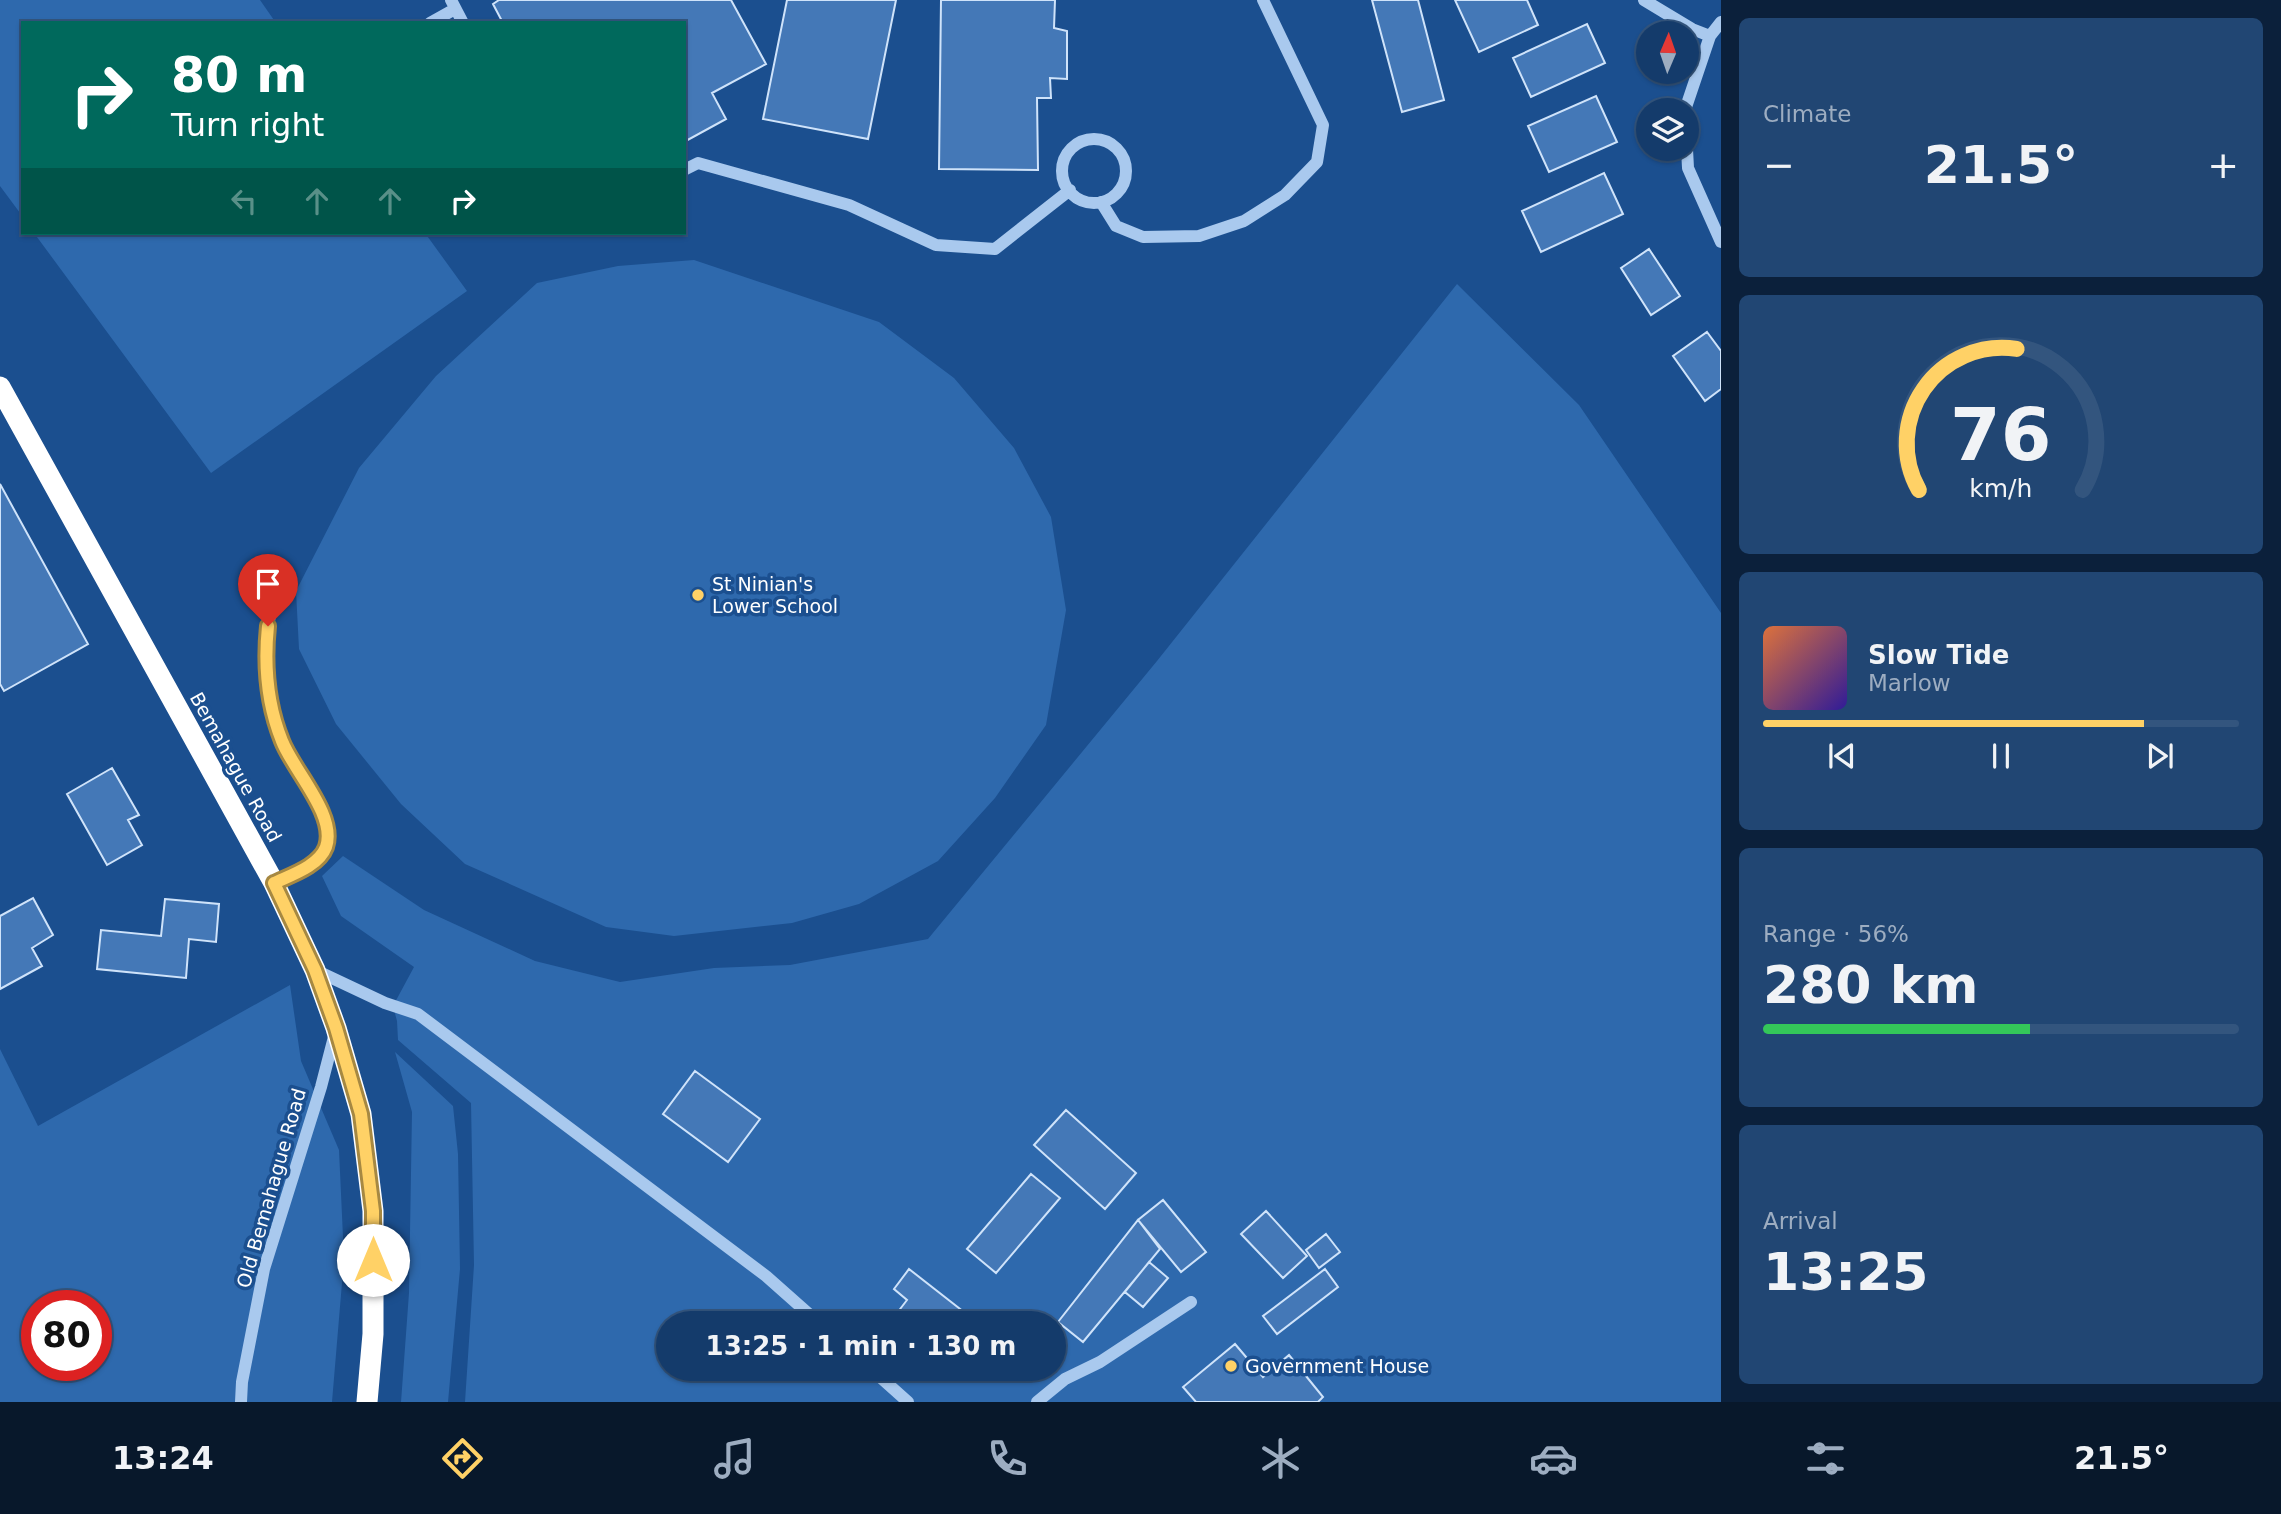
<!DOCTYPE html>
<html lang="en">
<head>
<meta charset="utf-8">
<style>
	body { margin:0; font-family:"DejaVu Sans",sans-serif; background:#214673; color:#f1f3f6; height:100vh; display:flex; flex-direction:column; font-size:26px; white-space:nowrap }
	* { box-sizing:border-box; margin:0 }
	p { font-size:23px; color:#9dadc1 }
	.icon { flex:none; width:38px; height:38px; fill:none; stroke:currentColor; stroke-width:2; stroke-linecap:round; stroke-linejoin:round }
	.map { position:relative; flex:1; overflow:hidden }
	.side { display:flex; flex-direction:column; gap:18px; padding:18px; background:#0b203b; width:560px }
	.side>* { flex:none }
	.guide { position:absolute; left:21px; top:21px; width:665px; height:214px; border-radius:0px; box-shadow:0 2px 5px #0004,0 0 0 2px #33557e; background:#00695c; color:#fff; overflow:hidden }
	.needle { width:46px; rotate:2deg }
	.fabs { position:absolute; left:1636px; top:21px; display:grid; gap:14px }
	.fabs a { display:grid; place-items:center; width:63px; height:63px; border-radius:50%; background:#143b6b; box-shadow:0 2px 5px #0004,0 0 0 2px #33557e; font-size:35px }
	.speed { position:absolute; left:21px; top:1290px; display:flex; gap:14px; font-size:35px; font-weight:700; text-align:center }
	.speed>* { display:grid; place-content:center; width:91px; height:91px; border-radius:50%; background:#143b6b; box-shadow:0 2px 5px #0004,0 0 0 2px #33557e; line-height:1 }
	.speed .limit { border:10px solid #d22; background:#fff; color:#111 }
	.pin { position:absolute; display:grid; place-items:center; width:60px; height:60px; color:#fff; margin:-72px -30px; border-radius:50% 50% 50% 0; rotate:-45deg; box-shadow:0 0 7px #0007 }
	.pin .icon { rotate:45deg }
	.me { position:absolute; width:77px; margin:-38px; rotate:0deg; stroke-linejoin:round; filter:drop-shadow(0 0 5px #0008) }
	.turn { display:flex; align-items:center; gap:24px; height:147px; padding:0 35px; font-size:32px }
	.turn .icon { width:91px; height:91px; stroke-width:2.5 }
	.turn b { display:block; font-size:49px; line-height:60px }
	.lanes { display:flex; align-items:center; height:66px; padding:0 35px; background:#0003; justify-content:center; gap:35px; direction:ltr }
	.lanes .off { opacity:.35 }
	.big { font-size:52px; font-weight:800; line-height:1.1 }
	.side .tile { flex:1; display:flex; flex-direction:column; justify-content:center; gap:10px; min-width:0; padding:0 24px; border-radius:10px; background:#214673 }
	.side .dial { align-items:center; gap:0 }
	.dial svg { height:182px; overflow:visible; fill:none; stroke:#33557e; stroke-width:7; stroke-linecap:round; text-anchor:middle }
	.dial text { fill:#f1f3f6; stroke:none }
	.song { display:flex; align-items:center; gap:21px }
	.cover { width:84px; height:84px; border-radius:10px; background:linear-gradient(135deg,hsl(20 70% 55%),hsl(250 70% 35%)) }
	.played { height:7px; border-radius:4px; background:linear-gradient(90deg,#ffd166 80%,#33557e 80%) }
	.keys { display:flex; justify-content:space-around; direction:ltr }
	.heat { display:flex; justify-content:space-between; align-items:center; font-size:38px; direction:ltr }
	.charge { height:10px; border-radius:5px; background:linear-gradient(90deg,#34c759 56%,#33557e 0) }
	.trip { position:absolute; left:656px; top:1311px; width:410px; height:70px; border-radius:35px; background:#143b6b; box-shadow:0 2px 5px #0004,0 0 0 2px #33557e; font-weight:800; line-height:70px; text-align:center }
	.tab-bar { display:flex; height:112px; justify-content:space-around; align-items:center; background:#08182b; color:#9dadc1 }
	.tab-bar .icon { width:49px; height:49px }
	.tab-bar .selected { color:#ffd166 }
	.tab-bar b { font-size:32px; color:#f1f3f6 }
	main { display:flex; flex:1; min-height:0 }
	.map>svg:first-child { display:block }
	.green { fill:#2e69ad; fill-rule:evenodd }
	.building { fill:#4478b7; stroke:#cfe3fa; stroke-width:2 }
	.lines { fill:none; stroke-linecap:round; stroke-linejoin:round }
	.minor { stroke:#a9c9ee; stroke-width:12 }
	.highway { stroke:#fff; stroke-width:21 }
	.route-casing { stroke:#a68842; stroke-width:18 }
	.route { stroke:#ffd166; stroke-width:12 }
	.poi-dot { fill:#ffd166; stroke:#1b4f8f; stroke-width:2.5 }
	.labels { text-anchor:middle; stroke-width:7; stroke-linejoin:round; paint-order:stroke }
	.poi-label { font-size:19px; fill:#fff; stroke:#1b4f8f; text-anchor:start }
	.street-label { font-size:19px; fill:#fff; stroke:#1b4f8f }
</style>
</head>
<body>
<main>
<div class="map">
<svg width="1721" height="1402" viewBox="0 0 1721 1402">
	<rect width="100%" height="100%" fill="#1b4f8f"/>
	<path class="green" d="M 0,0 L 260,0 L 276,23 L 23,23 L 23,217 L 0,186 Z
		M 34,233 L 425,233 L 467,291 L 211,473 Z
		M 694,260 L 879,322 L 954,378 L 1014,448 L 1051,517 L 1066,610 L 1046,725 L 995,798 L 938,861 L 859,904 L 792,923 L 674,936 L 606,927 L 465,864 L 401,804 L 336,724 L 299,649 L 296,591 L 359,468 L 436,376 L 537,283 L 618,266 Z
		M 1457,284 L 1579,405 L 1721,613 L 1721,1402 L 465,1402 L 474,1265 L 471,1103 L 398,1040 L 397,1021 L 393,1006 L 414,967 L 341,916 L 322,876 L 343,856 L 424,910 L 535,961 L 620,982 L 714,968 L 790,965 L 928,939 L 1157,661 ZM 668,1323 L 1054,1323 L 1054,1368 L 668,1368 Z
		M 290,985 L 301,1061 L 339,1150 L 344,1259 L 332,1402 L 0,1402 L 0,1049 L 38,1126 ZM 37,1306 L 96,1306 L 96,1365 L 37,1365 Z
		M 395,1052 L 453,1106 L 458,1154 L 460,1269 L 448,1402 L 401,1402 L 409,1293 L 412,1112 Z"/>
	<path class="building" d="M 499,0 L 731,0 L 766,64 L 712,93 L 726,119 L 684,142 L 684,23 L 503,23 L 493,4 Z
		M 787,0 L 896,0 L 868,139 L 763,119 Z
		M 941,0 L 1055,0 L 1054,28 L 1067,31 L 1067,79 L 1050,78 L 1051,98 L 1037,98 L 1038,170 L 939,169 Z
		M 1372,0 L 1418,0 L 1444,100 L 1402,112 Z
		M 1455,0 L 1527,0 L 1538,25 L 1479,52 Z
		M 1587,24 L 1605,63 L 1531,97 L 1513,58 Z
		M 1596,96 L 1617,142 L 1549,172 L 1528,126 Z
		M 1604,173 L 1623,214 L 1541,252 L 1522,211 Z
		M 1649,249 L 1680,296 L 1651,315 L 1621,268 Z
		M 1707,332 L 1721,351 L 1721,389 L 1705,401 L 1673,356 Z
		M 0,484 L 88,644 L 4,691 L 0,684 Z
		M 112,768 L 139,815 L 128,820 L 142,845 L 107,865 L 67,794 Z
		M 33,898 L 53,935 L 32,948 L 42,966 L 0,989 L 0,916 Z
		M 165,899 L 219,904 L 216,942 L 189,939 L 186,978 L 97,969 L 101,930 L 161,936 Z
		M 695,1071 L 760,1119 L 728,1162 L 663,1114 Z
		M 1066,1110 L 1136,1173 L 1105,1209 L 1034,1145 Z
		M 1031,1174 L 1060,1198 L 996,1273 L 967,1249 Z
		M 1163,1200 L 1206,1252 L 1181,1272 L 1138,1220 Z
		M 1266,1211 L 1307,1256 L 1283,1278 L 1241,1234 Z
		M 1138,1220 L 1160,1249 L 1083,1342 L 1058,1322 Z
		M 1326,1234 L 1340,1252 L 1319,1268 L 1306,1250 Z
		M 1149,1262 L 1168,1278 L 1143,1307 L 1125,1292 Z
		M 909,1269 L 978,1323 L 901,1323 L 894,1317 L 907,1300 L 894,1289 Z
		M 1325,1269 L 1338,1287 L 1277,1334 L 1263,1316 Z
		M 1235,1344 L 1263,1377 L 1289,1355 L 1323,1397 L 1318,1402 L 1196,1402 L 1183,1387 Z"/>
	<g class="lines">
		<path class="minor" d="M 451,0 L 463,23
			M 1644,0 L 1692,29 L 1710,36
			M 430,23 L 455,9
			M 1685,110 L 1710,36 L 1721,22
			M1062 171a32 32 0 1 1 64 0a32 32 0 1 1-64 0Z
			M 1687,149 L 1688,168 L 1721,242
			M 684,170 L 698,163 L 849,205 L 936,245 L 995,249 L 1070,190
			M 1101,202 L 1116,226 L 1143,237 L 1199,236 L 1244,221 L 1285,195 L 1317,162 L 1323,125 L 1263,0
			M 274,883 C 291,874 320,866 326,847 C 337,814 293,770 281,740 C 275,724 270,705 267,688 C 260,648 271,605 283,567
			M 315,970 L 385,1003 L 418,1014 L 766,1276 L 819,1323
			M 870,1368 L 908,1402
			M 241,1402 L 242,1382 L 264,1269 L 321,1087 L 335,1033
			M 1037,1402 L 1065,1379 L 1100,1362 L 1191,1302"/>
		<path class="highway" d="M 0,387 L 274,883 L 315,970 L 336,1028 L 361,1114 L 373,1211 L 373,1334 L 367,1402"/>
	</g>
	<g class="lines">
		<g class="route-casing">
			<path id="route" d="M 268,626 C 264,665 267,704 282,741 C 293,770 337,815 326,847 C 319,866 291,875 274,883 L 315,970 L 336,1028 L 361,1114 L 373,1211 L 373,1260"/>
		</g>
		<use href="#route" class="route"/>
	</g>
	<g class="poi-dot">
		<circle cx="698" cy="595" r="7"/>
		<circle cx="1231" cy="1366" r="7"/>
	</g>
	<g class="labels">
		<g class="poi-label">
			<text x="712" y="591">St Ninian's<tspan x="712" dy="22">Lower School</tspan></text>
			<text x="1245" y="1373">Government House</text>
		</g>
		<g class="street-label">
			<text transform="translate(236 767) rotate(61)" y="7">Bemahague Road</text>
			<text transform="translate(271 1188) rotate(-74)" y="7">Old Bemahague Road</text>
		</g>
	</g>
</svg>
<div class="fabs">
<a><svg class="needle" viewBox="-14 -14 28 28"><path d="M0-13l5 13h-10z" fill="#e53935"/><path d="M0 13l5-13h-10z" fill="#9dadc1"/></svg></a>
<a><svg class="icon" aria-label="layers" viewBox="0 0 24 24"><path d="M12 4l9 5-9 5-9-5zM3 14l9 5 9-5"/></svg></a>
</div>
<div class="speed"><div class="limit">80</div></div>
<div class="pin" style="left:268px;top:626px;background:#d93025"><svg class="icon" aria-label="arrive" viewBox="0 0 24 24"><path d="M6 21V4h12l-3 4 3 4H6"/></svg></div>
<svg class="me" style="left:373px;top:1260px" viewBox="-20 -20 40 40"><circle r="19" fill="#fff"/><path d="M0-13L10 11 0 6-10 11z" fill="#ffd166"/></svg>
<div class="trip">13:25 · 1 min · 130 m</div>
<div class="guide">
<div class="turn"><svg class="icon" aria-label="right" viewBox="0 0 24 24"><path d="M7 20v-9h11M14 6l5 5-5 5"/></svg><div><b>80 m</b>Turn right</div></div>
<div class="lanes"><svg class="icon off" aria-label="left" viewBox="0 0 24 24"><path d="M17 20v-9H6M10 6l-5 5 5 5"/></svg><svg class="icon off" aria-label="ahead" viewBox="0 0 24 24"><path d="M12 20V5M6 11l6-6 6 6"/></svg><svg class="icon off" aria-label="ahead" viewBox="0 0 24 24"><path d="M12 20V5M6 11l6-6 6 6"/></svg><svg class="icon" aria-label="right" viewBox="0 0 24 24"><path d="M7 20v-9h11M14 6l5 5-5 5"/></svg></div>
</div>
</div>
<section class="side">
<div class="tile"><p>Climate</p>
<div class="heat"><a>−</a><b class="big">21.5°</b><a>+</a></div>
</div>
<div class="tile dial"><svg viewBox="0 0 100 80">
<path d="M14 69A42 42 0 1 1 86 69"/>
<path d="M14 69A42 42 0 0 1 57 7" stroke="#ffd166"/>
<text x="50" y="56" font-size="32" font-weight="700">76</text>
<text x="50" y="72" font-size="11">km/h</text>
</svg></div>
<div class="tile">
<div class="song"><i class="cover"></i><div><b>Slow Tide</b><p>Marlow</p></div></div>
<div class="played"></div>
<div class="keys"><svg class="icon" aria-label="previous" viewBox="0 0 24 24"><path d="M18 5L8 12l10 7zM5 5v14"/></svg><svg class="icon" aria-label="pause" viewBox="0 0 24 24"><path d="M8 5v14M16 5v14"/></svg><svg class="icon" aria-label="next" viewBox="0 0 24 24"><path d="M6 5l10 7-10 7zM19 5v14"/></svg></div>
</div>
<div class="tile"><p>Range · 56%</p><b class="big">280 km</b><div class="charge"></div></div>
<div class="tile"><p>Arrival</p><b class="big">13:25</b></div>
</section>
</main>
<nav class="tab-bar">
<b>13:24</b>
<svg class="icon selected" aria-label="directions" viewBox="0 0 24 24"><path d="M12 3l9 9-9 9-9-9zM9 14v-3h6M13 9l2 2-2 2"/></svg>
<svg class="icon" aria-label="music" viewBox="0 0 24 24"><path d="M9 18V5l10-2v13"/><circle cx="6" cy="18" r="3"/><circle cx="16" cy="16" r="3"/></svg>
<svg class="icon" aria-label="phone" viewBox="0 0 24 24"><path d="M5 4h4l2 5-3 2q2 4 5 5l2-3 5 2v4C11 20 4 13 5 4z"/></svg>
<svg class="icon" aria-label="climate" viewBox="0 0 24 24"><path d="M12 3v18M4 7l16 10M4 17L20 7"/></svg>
<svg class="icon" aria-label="car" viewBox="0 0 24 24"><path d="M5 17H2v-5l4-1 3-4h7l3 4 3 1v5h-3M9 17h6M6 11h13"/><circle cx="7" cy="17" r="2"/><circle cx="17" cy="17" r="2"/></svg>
<svg class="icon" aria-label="filters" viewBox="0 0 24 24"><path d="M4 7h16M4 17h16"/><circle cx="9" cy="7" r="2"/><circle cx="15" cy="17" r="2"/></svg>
<b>21.5°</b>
</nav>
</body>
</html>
